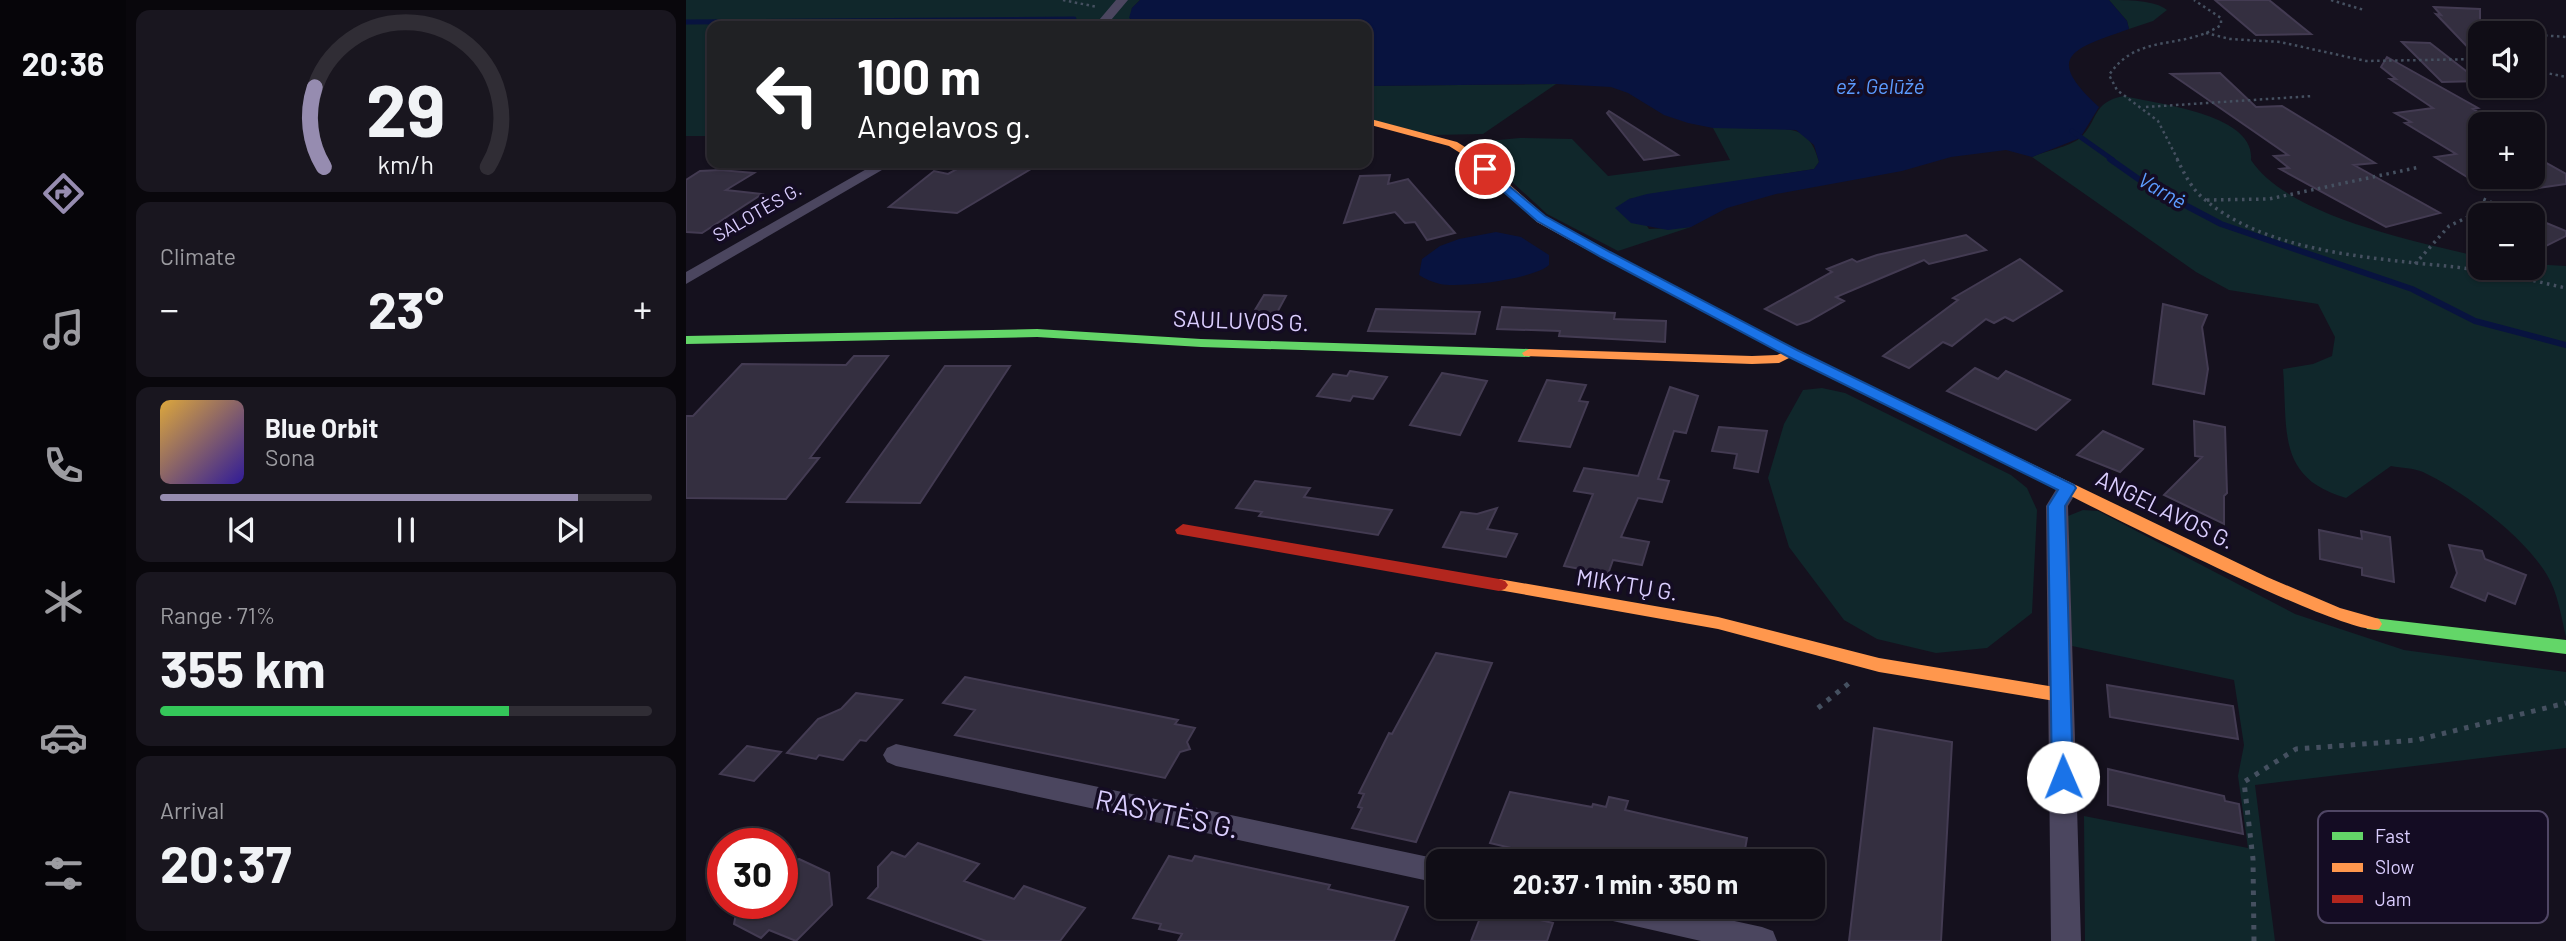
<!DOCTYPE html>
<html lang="en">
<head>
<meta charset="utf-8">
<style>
	body { margin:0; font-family:Barlow,sans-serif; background:#19161f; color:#f1f3f6; height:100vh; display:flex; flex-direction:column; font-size:26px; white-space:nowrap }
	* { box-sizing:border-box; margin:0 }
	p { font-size:23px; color:#9c9ca1 }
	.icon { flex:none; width:38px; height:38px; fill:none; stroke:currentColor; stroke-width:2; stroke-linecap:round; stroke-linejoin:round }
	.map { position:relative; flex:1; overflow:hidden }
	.details { display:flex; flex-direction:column; gap:10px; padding:10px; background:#09070c; width:560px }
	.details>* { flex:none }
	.guide { position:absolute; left:21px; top:21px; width:665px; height:147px; border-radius:14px; box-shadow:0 2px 5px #0004,0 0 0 2px #302d35; background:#202124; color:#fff; overflow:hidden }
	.controls { position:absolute; left:1782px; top:21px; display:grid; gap:14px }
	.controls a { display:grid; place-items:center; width:77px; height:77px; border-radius:14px; background:#100d16; box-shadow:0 2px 5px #0004,0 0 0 2px #302d35; font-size:35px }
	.speed { position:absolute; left:21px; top:828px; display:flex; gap:14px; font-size:35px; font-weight:700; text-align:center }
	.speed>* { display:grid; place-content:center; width:91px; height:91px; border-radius:50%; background:#100d16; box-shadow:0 2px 5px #0004,0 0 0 2px #302d35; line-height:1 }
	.speed .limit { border:10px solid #d22; background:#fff; color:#111 }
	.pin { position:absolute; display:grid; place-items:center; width:60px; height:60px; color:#fff; margin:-30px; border:4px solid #fff; border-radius:50%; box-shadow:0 2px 7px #0007 }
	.me { position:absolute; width:77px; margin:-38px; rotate:359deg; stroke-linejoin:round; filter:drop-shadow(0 0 5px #0008) }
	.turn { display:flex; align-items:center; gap:24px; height:147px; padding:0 35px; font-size:32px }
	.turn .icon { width:91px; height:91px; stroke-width:2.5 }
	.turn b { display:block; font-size:49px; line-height:60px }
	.big { font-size:52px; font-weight:700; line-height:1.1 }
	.details .widget { flex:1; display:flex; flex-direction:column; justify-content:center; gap:10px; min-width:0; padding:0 24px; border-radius:14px; background:#19161f }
	.details .dial { align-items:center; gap:0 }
	.dial svg { height:182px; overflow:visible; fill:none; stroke:#302d35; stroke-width:7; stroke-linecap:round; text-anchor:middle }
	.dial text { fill:#f1f3f6; stroke:none }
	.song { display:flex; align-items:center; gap:21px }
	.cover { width:84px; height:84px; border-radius:10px; background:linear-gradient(135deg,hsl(40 70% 55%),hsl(250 70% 35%)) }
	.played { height:7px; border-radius:4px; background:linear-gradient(90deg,#968cb0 85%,#302d35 85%) }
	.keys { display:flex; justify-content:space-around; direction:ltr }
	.heat { display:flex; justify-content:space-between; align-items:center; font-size:38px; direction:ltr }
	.charge { height:10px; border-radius:5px; background:linear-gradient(90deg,#34c759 71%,#302d35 0) }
	.trip { position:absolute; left:740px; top:849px; width:399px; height:70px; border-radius:14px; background:#100d16; box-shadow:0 2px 5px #0004,0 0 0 2px #302d35; font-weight:700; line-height:70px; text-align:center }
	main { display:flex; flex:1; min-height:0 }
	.tab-bar { display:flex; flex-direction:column; width:126px; justify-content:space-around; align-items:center; background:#060509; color:#9c9ca1 }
	.tab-bar .icon { width:49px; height:49px }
	.tab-bar .selected { color:#968cb0 }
	.tab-bar b { font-size:32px; color:#f1f3f6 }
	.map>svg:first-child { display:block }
	.green { fill:#10272b }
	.water { fill:#08133f }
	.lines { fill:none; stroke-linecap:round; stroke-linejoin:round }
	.stream-far1 { stroke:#08133f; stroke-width:5 }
	.stream { stroke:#08133f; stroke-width:6 }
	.building { fill:#342f40; stroke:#433b52; stroke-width:2 }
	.path-far2 { stroke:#455060; stroke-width:2.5; stroke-dasharray:2.5 3.5; stroke-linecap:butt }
	.path-far1 { stroke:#455060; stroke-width:3.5; stroke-dasharray:2.5 4.5; stroke-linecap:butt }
	.path { stroke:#455060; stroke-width:5; stroke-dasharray:4.5 7; stroke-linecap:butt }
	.street { fill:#4b465f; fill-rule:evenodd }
	.fast { fill:#63d668; fill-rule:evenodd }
	.slow { fill:#ff974d; fill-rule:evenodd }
	.jam { fill:#b3261e; fill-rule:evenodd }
	.route { fill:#1a73e8; stroke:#114b97; stroke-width:2 }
	.labels { text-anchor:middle; stroke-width:7; stroke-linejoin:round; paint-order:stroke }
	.far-street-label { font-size:19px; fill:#dbceff; stroke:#140c23 }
	.far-water-label { font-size:21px; font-style:italic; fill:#5c9cff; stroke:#140c23 }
	.street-label { font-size:23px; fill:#dbceff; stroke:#140c23 }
	.near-street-label { font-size:28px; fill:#dbceff; stroke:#140c23 }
	.key { fill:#140c23; stroke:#504665; stroke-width:2 }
	.key-label { font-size:19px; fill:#dbceff }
</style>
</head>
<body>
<main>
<nav class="tab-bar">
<b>20:36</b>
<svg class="icon selected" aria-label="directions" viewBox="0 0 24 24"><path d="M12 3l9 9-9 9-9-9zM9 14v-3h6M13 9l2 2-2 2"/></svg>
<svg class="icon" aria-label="music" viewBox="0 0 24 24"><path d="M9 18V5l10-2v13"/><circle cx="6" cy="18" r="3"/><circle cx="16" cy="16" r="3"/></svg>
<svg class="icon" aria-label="phone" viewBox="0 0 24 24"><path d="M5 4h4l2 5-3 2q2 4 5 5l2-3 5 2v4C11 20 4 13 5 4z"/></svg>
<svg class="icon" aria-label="climate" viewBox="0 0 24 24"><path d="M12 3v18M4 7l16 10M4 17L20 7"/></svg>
<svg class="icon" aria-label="car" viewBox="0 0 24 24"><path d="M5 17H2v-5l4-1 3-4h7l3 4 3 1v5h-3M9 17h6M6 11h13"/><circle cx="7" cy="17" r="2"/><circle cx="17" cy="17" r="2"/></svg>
<svg class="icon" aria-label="filters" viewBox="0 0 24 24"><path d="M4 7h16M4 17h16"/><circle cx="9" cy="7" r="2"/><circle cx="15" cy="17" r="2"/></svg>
</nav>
<section class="details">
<div class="widget dial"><svg viewBox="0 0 100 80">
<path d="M14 69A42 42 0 1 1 86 69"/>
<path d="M14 69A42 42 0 0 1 10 34" stroke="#968cb0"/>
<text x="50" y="56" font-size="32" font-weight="700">29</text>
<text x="50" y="72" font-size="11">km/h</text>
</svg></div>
<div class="widget"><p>Climate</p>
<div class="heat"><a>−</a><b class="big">23°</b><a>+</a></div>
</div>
<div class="widget">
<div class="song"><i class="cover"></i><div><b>Blue Orbit</b><p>Sona</p></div></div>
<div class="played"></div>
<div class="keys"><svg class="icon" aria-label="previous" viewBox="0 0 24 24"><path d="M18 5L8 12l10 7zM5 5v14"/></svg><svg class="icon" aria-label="pause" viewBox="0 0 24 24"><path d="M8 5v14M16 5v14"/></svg><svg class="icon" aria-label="next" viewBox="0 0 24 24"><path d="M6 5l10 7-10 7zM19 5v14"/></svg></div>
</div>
<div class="widget"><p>Range · 71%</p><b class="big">355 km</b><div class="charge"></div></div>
<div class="widget"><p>Arrival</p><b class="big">20:37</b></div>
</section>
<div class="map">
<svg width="1880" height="941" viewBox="0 0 1880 941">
	<rect width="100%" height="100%" fill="#15111e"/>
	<path class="green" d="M 0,0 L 454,0 L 446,8 L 443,26 L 26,26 L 26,136 L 0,136 Z
		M 1423,0 C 1440,0 1469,0 1481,10 L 1467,21 L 1443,29 L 1441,21 Z
		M 870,84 L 797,134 L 746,135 L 681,119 L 681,86 Z
		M 1438,96 C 1471,104 1570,114 1565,160 C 1603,217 1729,241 1794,257 L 1794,268 L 1846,268 L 1846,264 L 1880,266 L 1880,637 C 1875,616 1872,593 1861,575 C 1838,536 1777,491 1737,472 C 1728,468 1715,468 1705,466 L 1660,498 C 1590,478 1602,430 1597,369 L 1627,364 L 1646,356 L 1649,337 L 1632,304 L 1543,290 L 1510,272 L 1346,157 C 1359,151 1383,147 1394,138 C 1413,121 1405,102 1438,96 Z
		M 1074,127 C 1107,130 1123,126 1133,162 L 1128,169 L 943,199 L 963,229 L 1005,227 L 932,251 L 861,214 L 786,145 L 791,142 L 834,138 L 886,139 L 922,176 L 1044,160 L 1027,128 Z
		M 1136,388 L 1159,393 L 1325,475 L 1341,488 L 1351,510 L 1346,613 L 1301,648 L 1250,653 L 1191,639 L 1158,620 L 1103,547 L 1082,478 L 1098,424 L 1117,390 Z
		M 1397,510 L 1412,511 L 1609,614 L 1718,650 L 1880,672 L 1880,748 L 1569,785 L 1589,941 L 1399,941 L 1398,816 L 1562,848 L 1552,776 L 1558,745 L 1548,680 L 1386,646 L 1382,516 Z"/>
	<path class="water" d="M 454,0 L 1423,0 L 1441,21 L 1443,29 C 1388,49 1356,55 1413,107 L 1394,138 L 1346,157 L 1320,150 L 1265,157 L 1216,171 L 1090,194 L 1041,208 L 1005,227 L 982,230 L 945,223 L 929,208 L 943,199 L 961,194 L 1128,169 L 1133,162 L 1128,145 L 1110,130 L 1027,128 L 1002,123 L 978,115 L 942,93 L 925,87 L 870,84 L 681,86 L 681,26 L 460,26 L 443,18 L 446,8 Z
		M 810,232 L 835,237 L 863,255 L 863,265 C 848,279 775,288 754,284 C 746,282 739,279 733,275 L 736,259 L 754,246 L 773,239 Z"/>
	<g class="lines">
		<path class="stream-far1" d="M 0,22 L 388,19
			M 1386,131 L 1427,160"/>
		<path class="stream" d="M 1424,159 L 1461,185 L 1535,224 L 1726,289 L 1789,321 L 1880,345"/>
	</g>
	<path class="building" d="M 1529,0 L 1583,0 L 1625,34 L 1570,35 Z
		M 1748,7 L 1794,9 L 1794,60 L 1750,14 L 1755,15 Z
		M 1716,42 L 1744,43 L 1793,81 L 1756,82 Z
		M 1701,57 L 1792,108 L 1787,109 L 1794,113 L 1794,185 L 1749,157 L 1770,154 L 1719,123 L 1725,122 L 1709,113 L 1747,108 L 1704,79 L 1710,79 L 1695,67 Z
		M 1534,73 L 1570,107 L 1596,106 L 1689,163 L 1668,165 L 1754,213 L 1700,227 L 1594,169 L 1603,168 L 1588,156 L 1602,155 L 1485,74 Z
		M 923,111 L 992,155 L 958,160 L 921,113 Z
		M 1846,155 L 1880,174 L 1880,184 L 1846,189 Z
		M 282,163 L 355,163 L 271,213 L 203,207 L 248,171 L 262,174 Z
		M 34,170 L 68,173 L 40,190 L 76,194 L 16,233 L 0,232 L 0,180 L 14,171 Z
		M 704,175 L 702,184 L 722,179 L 769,233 L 741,240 L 729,222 L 719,223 L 709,212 L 658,223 L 674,176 Z
		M 1846,217 L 1880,231 L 1880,236 L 1846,253 Z
		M 1280,235 L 1300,250 L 1243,264 L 1238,260 L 1150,297 L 1158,301 L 1123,321 L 1111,325 L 1079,309 L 1146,272 L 1141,269 L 1166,259 L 1171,262 L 1191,255 Z
		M 1334,259 L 1376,291 L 1327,321 L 1319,317 L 1308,323 L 1300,319 L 1266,346 L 1257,342 L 1223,368 L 1197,356 L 1272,300 L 1267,298 Z
		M 578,295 L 600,296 L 586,322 L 563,320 Z
		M 1477,304 L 1521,315 L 1516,327 L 1522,369 L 1518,394 L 1467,384 Z
		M 816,307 L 929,313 L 928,319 L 980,321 L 979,342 L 873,336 L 874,331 L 811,329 Z
		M 690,309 L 794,312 L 789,334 L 682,331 Z
		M 168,356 L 202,356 L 124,458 L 133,458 L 100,499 L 0,498 L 0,416 L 7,416 L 56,364 L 160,365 Z
		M 259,366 L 324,366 L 234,503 L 161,502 Z
		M 1289,368 L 1312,379 L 1320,371 L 1384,400 L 1350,430 L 1261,391 Z
		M 664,371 L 701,377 L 687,399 L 667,396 L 664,401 L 631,396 L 647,374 L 661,376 Z
		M 756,373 L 801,381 L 774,435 L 724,425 Z
		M 861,380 L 900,385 L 893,401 L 902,402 L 884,447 L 833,441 Z
		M 984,387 L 1012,396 L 1000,433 L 988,431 L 972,479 L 983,481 L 976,502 L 952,498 L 935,537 L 963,542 L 956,565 L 927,560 L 922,574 L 878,566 L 907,494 L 888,491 L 898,468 L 952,476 Z
		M 1508,421 L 1539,427 L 1541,493 L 1538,496 L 1538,524 L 1478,495 L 1516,457 L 1509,456 Z
		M 1033,427 L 1081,431 L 1072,472 L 1048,468 L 1051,454 L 1026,451 Z
		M 1417,431 L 1457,449 L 1434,472 L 1391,455 Z
		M 569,481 L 624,488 L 618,497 L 706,510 L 692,535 L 573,516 L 576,512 L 550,508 Z
		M 811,508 L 801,529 L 831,534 L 820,557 L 757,547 L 775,512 L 791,514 Z
		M 1633,530 L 1676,539 L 1675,531 L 1704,537 L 1708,582 L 1676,575 L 1676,568 L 1634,559 Z
		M 1763,545 L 1796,551 L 1799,559 L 1840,575 L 1829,604 L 1802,593 L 1799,601 L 1765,587 L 1771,573 Z
		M 750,653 L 806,663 L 730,842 L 666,828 L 676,808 L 672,807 L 678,794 L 673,793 L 703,733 L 706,734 Z
		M 279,677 L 492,720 L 489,724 L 509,728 L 501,742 L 504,749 L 494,752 L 479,778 L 269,735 L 289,710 L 257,703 Z
		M 1421,685 L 1547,706 L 1552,739 L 1424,717 Z
		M 170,693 L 216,700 L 180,741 L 174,740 L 157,760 L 133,755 L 130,759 L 101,753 L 132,719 L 155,709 Z
		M 1188,728 L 1266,742 L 1255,941 L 1163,941 Z
		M 61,746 L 95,752 L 68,781 L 34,774 Z
		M 1422,769 L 1538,796 L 1539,801 L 1553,804 L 1557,834 L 1422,805 Z
		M 824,792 L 906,807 L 907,804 L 920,807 L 923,797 L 942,801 L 939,810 L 1061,838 L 1057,861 L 880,861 L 804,843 Z
		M 232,843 L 293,864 L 278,881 L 328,899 L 338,886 L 399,908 L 374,941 L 300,941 L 182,898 L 192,887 L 192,867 L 206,852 L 219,857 Z
		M 483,856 L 506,861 L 509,856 L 644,885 L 642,889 L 722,907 L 708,941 L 492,941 L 496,934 L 473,929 L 475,924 L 447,918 Z
		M 113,859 L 143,873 L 146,905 L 110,941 L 83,930 L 75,938 L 48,924 L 52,903 L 96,903 L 96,864 Z
		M 798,908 L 830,915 L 840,909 L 846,918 L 867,923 L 861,941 L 785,941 Z"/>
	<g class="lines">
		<path class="path-far2" d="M 377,0 L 411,7
			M 1645,0 L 1678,10
			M 1520,33 L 1544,39 L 1594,42 L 1680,61 L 1794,59
			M 1853,35 L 1880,37
			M 1846,70 L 1880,77
			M 1460,107 L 1627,96
			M 1492,160 L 1472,121 L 1431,90 L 1423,75 C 1452,32 1496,51 1535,25 L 1535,18 L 1508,0"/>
		<path class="path-far1" d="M 1491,159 C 1498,173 1505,188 1517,198 C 1589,261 1718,258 1807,272 C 1832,276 1856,283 1880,288
			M 1521,200 L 1583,199 L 1734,167
			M 1729,264 L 1763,226 L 1809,204 L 1797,199"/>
		<path class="path" d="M 1132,708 L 1167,680
			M 1568,941 L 1567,859 L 1558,782 L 1610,749 L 1731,740 L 1880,703"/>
		<path class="street" d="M 430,0 L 442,0 L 420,26 L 408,26 Z
			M 191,163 L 208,163 L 0,284 L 0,272 Z
			M 1382,481 L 1393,488 L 1382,506 L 1395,941 L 1365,941 L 1360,506 L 1374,483 Z
			M 210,744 L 752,859 L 759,861 L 752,861 L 752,883 L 210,766 L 201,762 L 197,755 L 201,748 Z
			M 903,906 L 980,906 L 1076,927 L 1087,931 L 1091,941 L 1015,941 L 918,919 L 908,915 Z"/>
		<path class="fast" d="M 902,241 L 1111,350 L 1303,443 L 1306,446 L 1298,451 L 1293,449 L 1101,356 L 898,248 L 898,242 Z
			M 351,329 L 515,339 L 843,349 L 850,353 L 843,357 L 515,347 L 351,337 L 0,344 L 0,336 Z
			M 1687,618 L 1880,640 L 1880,654 L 1681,629 L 1678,624 L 1681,619 Z"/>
		<path class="slow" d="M 681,118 L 771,142 L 787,152 L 859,216 L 908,245 L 906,248 L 898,248 L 851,222 L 779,156 L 763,146 L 681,124 Z
			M 843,349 L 1066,356 L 1091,355 L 1106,349 L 1113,353 L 1093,363 L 1066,364 L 838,356 L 836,353 Z
			M 1298,441 L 1581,577 L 1654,608 L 1693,619 L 1696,624 L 1693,629 C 1658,639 1346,476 1293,449 L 1290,446 L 1293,443 Z
			M 813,579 L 1032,617 L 1193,658 L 1375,688 L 1382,690 L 1385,695 L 1382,700 L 1375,702 L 1193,672 L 1032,629 L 807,589 L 804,585 L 807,581 Z"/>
		<path class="jam" d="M 497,524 L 813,579 L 819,581 L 822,585 L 819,589 L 813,591 L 491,534 L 489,530 Z"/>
	</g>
	<path class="route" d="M 799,166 L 859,216 L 924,252 L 1111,350 L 1388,485 L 1390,488 L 1379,506 L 1387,777 L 1384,783 L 1369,783 L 1366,777 L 1362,506 L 1372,490 L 1101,356 L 915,257 L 851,221 L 795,172 L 794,169 Z"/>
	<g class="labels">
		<g class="far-street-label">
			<text transform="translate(71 212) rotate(-30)" y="7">SALOTĖS G.</text>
		</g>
		<g class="far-water-label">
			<text x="1194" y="94">ež. Gelūžė</text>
			<text transform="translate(1476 191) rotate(30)" y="7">Varnė</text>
		</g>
		<g class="street-label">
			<text transform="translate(555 321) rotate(2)" y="8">SAULUVOS G.</text>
			<text transform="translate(1479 510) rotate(26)" y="8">ANGELAVOS G.</text>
			<text transform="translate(941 585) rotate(9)" y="8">MIKYTŲ G.</text>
		</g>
		<g class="near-street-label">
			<text transform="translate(481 814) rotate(12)" y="10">RASYTĖS G.</text>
		</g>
	</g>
	<rect x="1632" y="811" width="230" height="112" rx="10" class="key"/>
	<rect x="1646" y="832" width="31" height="8" fill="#63d668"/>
	<rect x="1646" y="863" width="31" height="9" fill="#ff974d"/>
	<rect x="1646" y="895" width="31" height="8" fill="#b3261e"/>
	<g class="key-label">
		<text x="1689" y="843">Fast</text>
		<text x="1689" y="874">Slow</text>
		<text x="1689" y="906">Jam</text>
	</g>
</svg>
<div class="controls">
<a><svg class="icon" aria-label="sound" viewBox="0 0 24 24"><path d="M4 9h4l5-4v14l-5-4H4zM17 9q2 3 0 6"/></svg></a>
<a>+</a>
<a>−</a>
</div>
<div class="speed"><div class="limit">30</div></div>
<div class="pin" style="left:799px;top:169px;background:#d93025"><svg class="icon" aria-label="arrive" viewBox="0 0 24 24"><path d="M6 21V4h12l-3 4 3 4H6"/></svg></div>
<svg class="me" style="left:1377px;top:777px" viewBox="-20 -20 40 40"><circle r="19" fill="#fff"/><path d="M0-13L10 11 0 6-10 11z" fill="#1a73e8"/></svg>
<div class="trip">20:37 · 1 min · 350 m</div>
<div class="guide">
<div class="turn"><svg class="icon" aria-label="left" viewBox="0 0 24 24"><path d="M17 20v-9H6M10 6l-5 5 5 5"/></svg><div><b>100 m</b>Angelavos g.</div></div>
</div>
</div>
</main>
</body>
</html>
